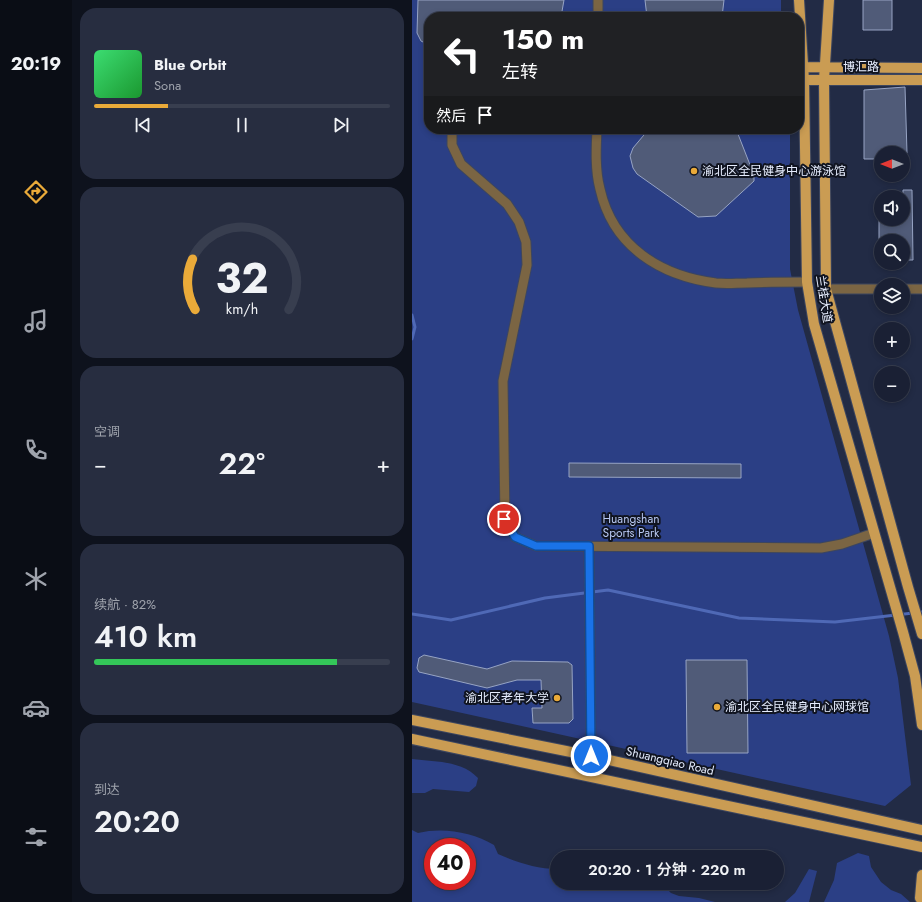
<!DOCTYPE html>
<html lang="zh">
<head>
<meta charset="utf-8">
<style>
	body { margin:0; font-family:Jost,"Noto Sans SC",sans-serif; background:#272d40; color:#f1f3f6; height:100vh; display:flex; flex-direction:column; font-size:15px; white-space:nowrap }
	* { box-sizing:border-box; margin:0 }
	p { font-size:13px; color:#9fa3ac }
	.icon { flex:none; width:22px; height:22px; fill:none; stroke:currentColor; stroke-width:2; stroke-linecap:round; stroke-linejoin:round }
	.map { position:relative; flex:1; overflow:hidden }
	.details { display:flex; flex-direction:column; gap:8px; padding:8px; background:#0e121d; width:340px }
	.details>* { flex:none }
	.top-card { position:absolute; left:12px; top:12px; width:380px; height:122px; border-radius:16px; box-shadow:0 2px 6px #0003,0 0 0 1px #383e4f; background:#202124; color:#fff; overflow:hidden }
	.needle { width:26px; rotate:270deg }
	.buttons { position:absolute; left:462px; top:146px; display:grid; gap:8px }
	.buttons a { display:grid; place-items:center; width:36px; height:36px; border-radius:50%; background:#1a2034; box-shadow:0 2px 6px #0003,0 0 0 1px #383e4f; font-size:20px }
	.speed { position:absolute; left:12px; top:838px; display:flex; gap:8px; font-size:20px; font-weight:700; text-align:center }
	.speed>* { display:grid; place-content:center; width:52px; height:52px; border-radius:50%; background:#1a2034; box-shadow:0 2px 6px #0003,0 0 0 1px #383e4f; line-height:1 }
	.speed .limit { border:6px solid #d22; background:#fff; color:#111 }
	.pin { position:absolute; display:grid; place-items:center; width:34px; height:34px; color:#fff; margin:-17px; border:2px solid #fff; border-radius:50%; box-shadow:0 1px 4px #0007 }
	.me { position:absolute; width:44px; margin:-22px; rotate:0deg; stroke-linejoin:round; filter:drop-shadow(0 0 3px #0008) }
	.turn { display:flex; align-items:center; gap:14px; height:84px; padding:0 12px; font-size:18px }
	.turn .icon { width:52px; height:52px; stroke-width:2.5 }
	.turn b { display:block; font-size:28px; line-height:34px }
	.then { display:flex; align-items:center; height:38px; padding:0 12px; background:#0003; gap:8px; font-size:15px }
	.big { font-size:30px; font-weight:600; line-height:1.1 }
	.details .widget { flex:1; display:flex; flex-direction:column; justify-content:center; gap:6px; min-width:0; padding:0 14px; border-radius:16px; background:#272d40 }
	.details .dial { align-items:center; gap:0 }
	.dial svg { height:104px; overflow:visible; fill:none; stroke:#383e4f; stroke-width:7; stroke-linecap:round; text-anchor:middle }
	.dial text { fill:#f1f3f6; stroke:none }
	.song { display:flex; align-items:center; gap:12px }
	.cover { width:48px; height:48px; border-radius:6px; background:linear-gradient(135deg,hsl(140 70% 55%),hsl(130 70% 35%)) }
	.played { height:4px; border-radius:2px; background:linear-gradient(90deg,#eaaa39 25%,#383e4f 25%) }
	.keys { display:flex; justify-content:space-around; direction:ltr }
	.heat { display:flex; justify-content:space-between; align-items:center; font-size:22px; direction:ltr }
	.charge { height:6px; border-radius:3px; background:linear-gradient(90deg,#34c759 82%,#383e4f 0) }
	.trip { position:absolute; left:138px; top:850px; width:234px; height:40px; border-radius:20px; background:#1a2034; box-shadow:0 2px 6px #0003,0 0 0 1px #383e4f; font-weight:600; line-height:40px; text-align:center }
	main { display:flex; flex:1; min-height:0 }
	.tab-bar { display:flex; flex-direction:column; width:72px; justify-content:space-around; align-items:center; background:#0a0d15; color:#9fa3ac }
	.tab-bar .icon { width:28px; height:28px }
	.tab-bar .selected { color:#eaaa39 }
	.tab-bar b { font-size:18px; color:#f1f3f6 }
	.map>svg:first-child { display:block }
	.green { fill:#2b3f85; fill-rule:evenodd }
	.lines { fill:none; stroke-linecap:round; stroke-linejoin:round }
	.stream { stroke:#4f69b6; stroke-width:3 }
	.building { fill:#505b78; stroke:#97a4c4 }
	.minor-casing { stroke:#3d465f; stroke-width:11 }
	.major-casing { stroke:#3d465f; stroke-width:12 }
	.minor { stroke:#7b6543; stroke-width:9 }
	.major { stroke:#ca9c53; stroke-width:10 }
	.route-casing { stroke:#114b97; stroke-width:10 }
	.route { stroke:#1a73e8; stroke-width:7 }
	.poi-dot { fill:#eaaa39; stroke:#101420; stroke-width:1.5 }
	.labels { text-anchor:middle; stroke-width:4; stroke-linejoin:round; paint-order:stroke }
	.street-label { font-size:12px; fill:#e6edfe; stroke:#101420 }
	.poi-label { font-size:12px; fill:#e6edfe; stroke:#101420; text-anchor:start }
	.park-label { font-size:12px; fill:#b7c7f1; stroke:#101420 }
</style>
</head>
<body>
<main>
<nav class="tab-bar">
<b>20:19</b>
<svg class="icon selected" aria-label="directions" viewBox="0 0 24 24"><path d="M12 3l9 9-9 9-9-9zM9 14v-3h6M13 9l2 2-2 2"/></svg>
<svg class="icon" aria-label="music" viewBox="0 0 24 24"><path d="M9 18V5l10-2v13"/><circle cx="6" cy="18" r="3"/><circle cx="16" cy="16" r="3"/></svg>
<svg class="icon" aria-label="phone" viewBox="0 0 24 24"><path d="M5 4h4l2 5-3 2q2 4 5 5l2-3 5 2v4C11 20 4 13 5 4z"/></svg>
<svg class="icon" aria-label="climate" viewBox="0 0 24 24"><path d="M12 3v18M4 7l16 10M4 17L20 7"/></svg>
<svg class="icon" aria-label="car" viewBox="0 0 24 24"><path d="M5 17H2v-5l4-1 3-4h7l3 4 3 1v5h-3M9 17h6M6 11h13"/><circle cx="7" cy="17" r="2"/><circle cx="17" cy="17" r="2"/></svg>
<svg class="icon" aria-label="filters" viewBox="0 0 24 24"><path d="M4 7h16M4 17h16"/><circle cx="9" cy="7" r="2"/><circle cx="15" cy="17" r="2"/></svg>
</nav>
<section class="details">
<div class="widget">
<div class="song"><i class="cover"></i><div><b>Blue Orbit</b><p>Sona</p></div></div>
<div class="played"></div>
<div class="keys"><svg class="icon" aria-label="previous" viewBox="0 0 24 24"><path d="M18 5L8 12l10 7zM5 5v14"/></svg><svg class="icon" aria-label="pause" viewBox="0 0 24 24"><path d="M8 5v14M16 5v14"/></svg><svg class="icon" aria-label="next" viewBox="0 0 24 24"><path d="M6 5l10 7-10 7zM19 5v14"/></svg></div>
</div>
<div class="widget dial"><svg viewBox="0 0 100 80">
<path d="M14 69A42 42 0 1 1 86 69"/>
<path d="M14 69A42 42 0 0 1 12 30" stroke="#eaaa39"/>
<text x="50" y="56" font-size="32" font-weight="700">32</text>
<text x="50" y="72" font-size="11">km/h</text>
</svg></div>
<div class="widget"><p>空调</p>
<div class="heat"><a>−</a><b class="big">22°</b><a>+</a></div>
</div>
<div class="widget"><p>续航 · 82%</p><b class="big">410 km</b><div class="charge"></div></div>
<div class="widget"><p>到达</p><b class="big">20:20</b></div>
</section>
<div class="map">
<svg width="510" height="902" viewBox="0 0 510 902">
	<rect width="100%" height="100%" fill="#222b45"/>
	<path class="green" d="M 0,0 L 369,0 L 369,17 L 17,17 L 17,129 L 378,129 L 378,269 L 386,310 L 477,636 L 486,678 L 499,785 L 473,806 L 0,702 Z
		M 0,759 C 22,762 49,760 66,778 L 64,786 L 57,792 L 21,789 L 13,793 L 0,793 Z
		M 0,830 L 6,833 C 31,827 60,832 82,845 L 86,854 C 104,862 125,869 145,869 L 145,883 L 249,883 L 259,893 L 267,896 L 287,898 L 303,902 L 0,902 ZM 21,847 L 55,847 L 55,881 L 21,881 Z
		M 446,853 L 457,856 L 459,867 L 469,882 L 479,890 L 489,894 L 498,902 L 412,902 L 422,880 L 425,863 Z
		M 397,869 L 405,871 L 397,902 L 373,902 L 383,893 Z"/>
	<g class="lines">
		<path class="stream" d="M 0,315 L 3,327 L 0,339
			M 0,614 L 39,620 L 133,598 L 196,590 L 327,618 L 423,622 L 510,612"/>
	</g>
	<path class="building" d="M 6,0 L 152,0 L 149,17 L 17,17 L 17,45 L 9,41 L 5,33 Z
		M 233,0 L 312,0 L 310,17 L 235,17 Z
		M 451,0 L 480,0 L 480,30 L 451,30 Z
		M 493,87 L 495,153 L 469,153 L 469,159 L 452,159 L 452,90 Z
		M 237,129 L 324,129 L 342,175 L 342,181 L 304,216 L 286,217 L 225,174 L 221,168 L 218,156 L 221,148 Z
		M 491,190 L 500,190 L 501,260 L 491,260 L 491,241 L 467,241 L 467,219 L 491,219 Z
		M 157,463 L 329,464 L 329,478 L 157,477 Z
		M 12,655 L 75,669 L 100,661 L 156,662 L 160,665 L 161,719 L 157,723 L 121,723 L 120,708 L 130,708 L 129,680 L 105,680 L 75,688 L 7,672 L 5,668 L 7,658 Z
		M 274,660 L 335,660 L 336,753 L 275,753 Z"/>
	<g class="lines">
		<g class="minor-casing">
			<path id="minor" d="M 186,17 L 186,0
				M 40,129 L 40,145 L 49,164 L 95,204 L 107,222 L 114,242 L 115,265 L 91,381 L 93,519 L 103,537 L 124,546 L 409,548 L 430,544 L 462,533
				M 185,129 C 184,149 183,170 188,189 C 201,247 249,276 304,283 C 314,284 325,283 335,283 C 355,282 375,282 395,282
				M 414,289 L 469,289
				M 491,289 L 510,289
				M 177,546 L 179,756"/>
		</g>
		<g class="major-casing">
			<path id="major" d="M 387,0 L 392,80 L 395,282 L 402,324 L 491,632 L 503,676 L 510,725
				M 417,0 L 412,80 L 414,289 L 496,587 L 510,634
				M 387,67 L 510,68
				M 387,80 L 510,80
				M 0,720 L 179,756 L 510,830
				M 0,739 L 510,847
				M 510,875 L 508,898 L 510,898"/>
		</g>
		<use href="#minor" class="minor"/>
		<use href="#major" class="major"/>
	</g>
	<g class="lines">
		<g class="route-casing">
			<path id="route" d="M 92,519 L 103,537 L 124,546 L 177,546 L 179,756"/>
		</g>
		<use href="#route" class="route"/>
	</g>
	<g class="poi-dot">
		<circle cx="282" cy="171" r="4"/>
		<circle cx="145" cy="698" r="4"/>
		<circle cx="305" cy="707" r="4"/>
	</g>
	<g class="labels">
		<g class="street-label">
			<text x="449" y="71">博汇路</text>
			<text transform="translate(412 299) rotate(81)" y="4">兰桂大道</text>
			<text transform="translate(258 761) rotate(13)" y="4">Shuangqiao Road</text>
		</g>
		<g class="poi-label">
			<text x="290" y="175">渝北区全民健身中心游泳馆</text>
			<text x="137" y="702" text-anchor="end">渝北区老年大学</text>
			<text x="313" y="711">渝北区全民健身中心网球馆</text>
		</g>
		<g class="park-label">
			<text x="219" y="523">Huangshan<tspan x="219" dy="14">Sports Park</tspan></text>
		</g>
	</g>
</svg>
<div class="buttons">
<a><svg class="needle" viewBox="-14 -14 28 28"><path d="M0-13l5 13h-10z" fill="#e53935"/><path d="M0 13l5-13h-10z" fill="#9fa3ac"/></svg></a>
<a><svg class="icon" aria-label="sound" viewBox="0 0 24 24"><path d="M4 9h4l5-4v14l-5-4H4zM17 9q2 3 0 6"/></svg></a>
<a><svg class="icon" aria-label="search" viewBox="0 0 24 24"><circle cx="10" cy="10" r="6"/><path d="M15 15l6 6"/></svg></a>
<a><svg class="icon" aria-label="layers" viewBox="0 0 24 24"><path d="M12 4l9 5-9 5-9-5zM3 14l9 5 9-5"/></svg></a>
<a>+</a>
<a>−</a>
</div>
<div class="speed"><div class="limit">40</div></div>
<div class="pin" style="left:92px;top:519px;background:#d93025"><svg class="icon" aria-label="arrive" viewBox="0 0 24 24"><path d="M6 21V4h12l-3 4 3 4H6"/></svg></div>
<svg class="me" style="left:179px;top:756px" viewBox="-20 -20 40 40"><circle r="17" fill="#1a73e8" stroke="#fff" stroke-width="3"/><path d="M0-11L8 9 0 5-8 9z" fill="#fff"/></svg>
<div class="trip">20:20 · 1 分钟 · 220 m</div>
<div class="top-card">
<div class="turn"><svg class="icon" aria-label="left" viewBox="0 0 24 24"><path d="M17 20v-9H6M10 6l-5 5 5 5"/></svg><div><b>150 m</b>左转</div></div>
<div class="then">然后<svg class="icon" aria-label="arrive" viewBox="0 0 24 24"><path d="M6 21V4h12l-3 4 3 4H6"/></svg></div>
</div>
</div>
</main>
</body>
</html>
